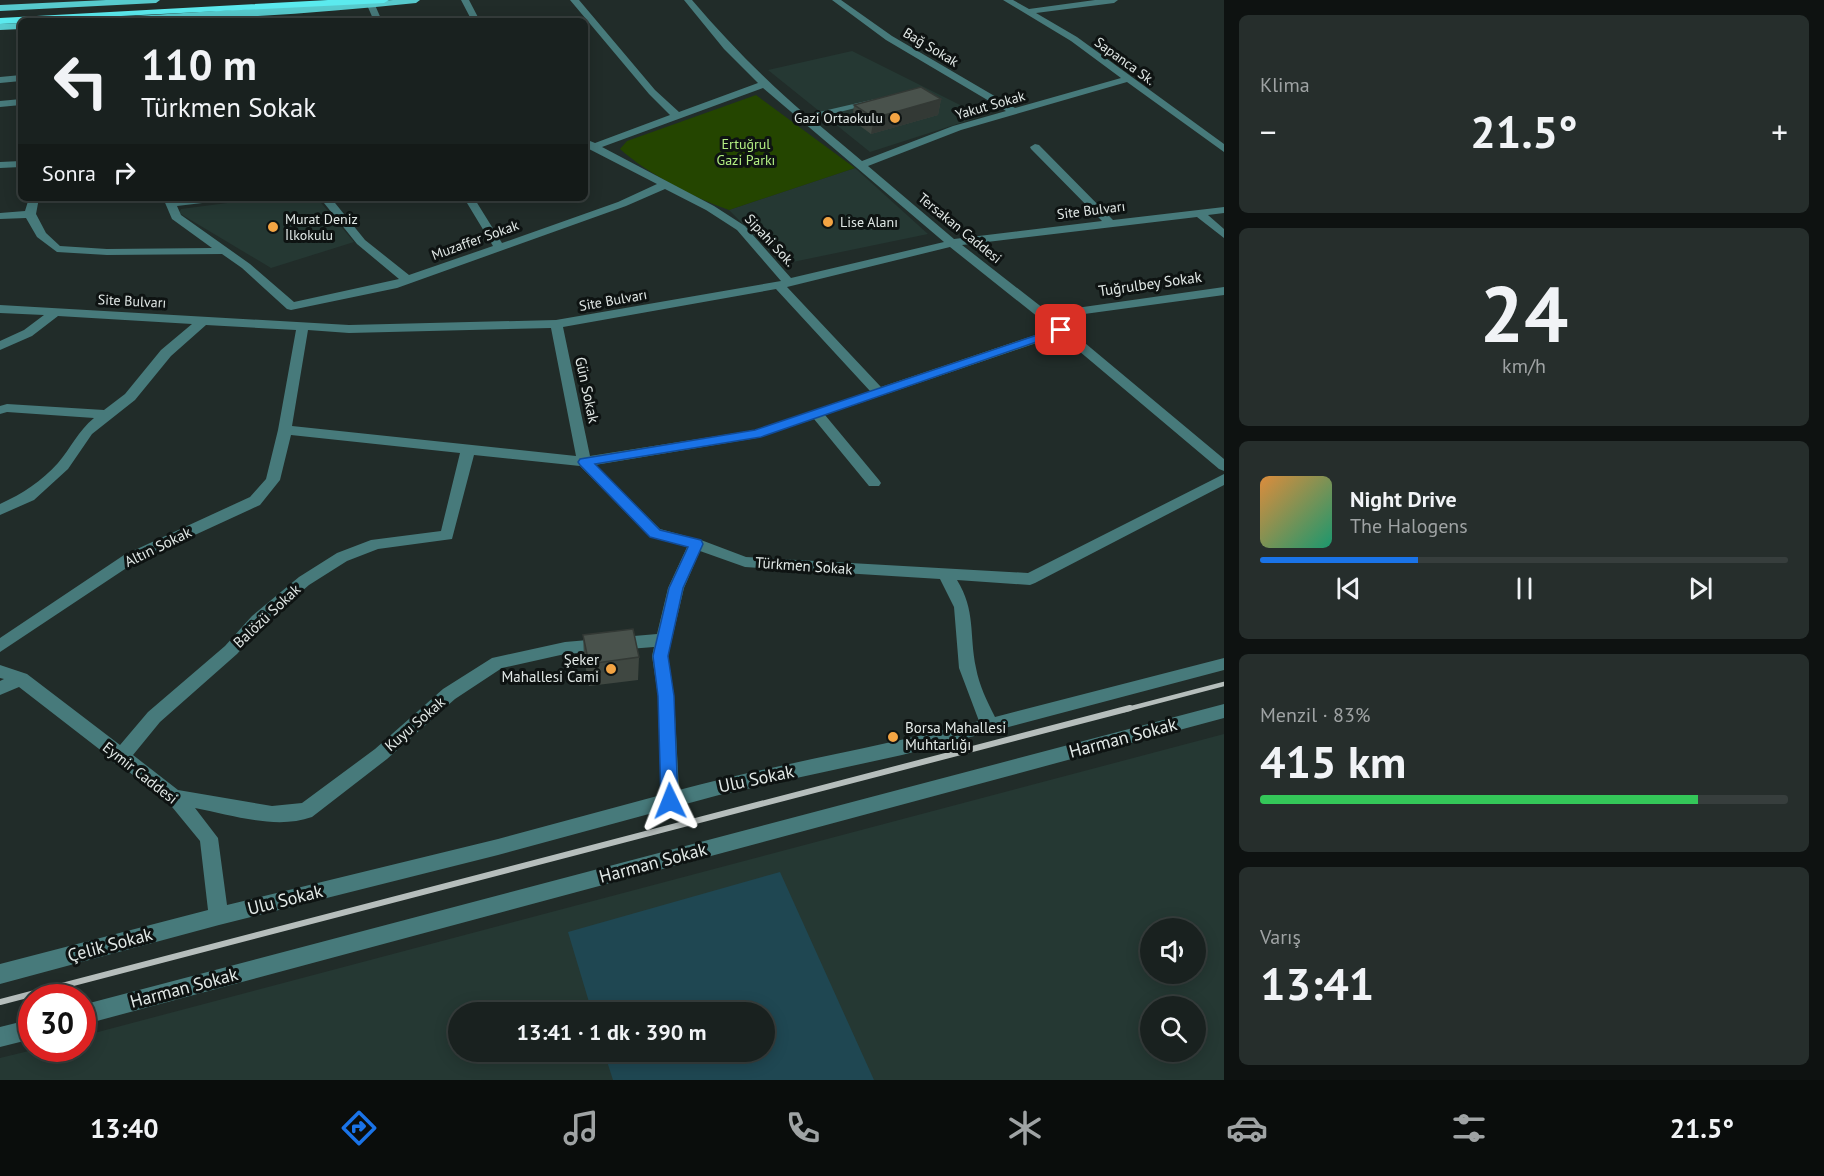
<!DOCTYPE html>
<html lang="tr">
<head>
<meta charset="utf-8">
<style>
	body { margin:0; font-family:"PT Sans",sans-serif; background:#262e2c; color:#f1f3f6; height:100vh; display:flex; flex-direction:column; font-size:22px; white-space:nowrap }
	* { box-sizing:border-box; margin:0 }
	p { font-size:20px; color:#9fa3a4 }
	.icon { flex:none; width:33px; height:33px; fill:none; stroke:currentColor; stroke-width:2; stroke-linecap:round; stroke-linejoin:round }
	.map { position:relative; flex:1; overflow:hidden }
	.drawer { display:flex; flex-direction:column; gap:15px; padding:15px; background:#0e1211; width:600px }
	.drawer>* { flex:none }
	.hud { position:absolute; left:18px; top:18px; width:570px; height:183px; border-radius:9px; box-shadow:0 3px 15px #0003,0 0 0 2px #373e3d; background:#19211f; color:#f1f3f6; overflow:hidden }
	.controls { position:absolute; left:1140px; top:918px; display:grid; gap:12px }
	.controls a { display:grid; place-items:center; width:66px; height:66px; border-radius:50%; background:#19211f; box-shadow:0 3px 15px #0003,0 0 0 2px #373e3d; font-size:30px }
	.speed { position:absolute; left:18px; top:984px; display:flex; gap:12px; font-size:30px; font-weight:700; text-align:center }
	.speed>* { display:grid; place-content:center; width:78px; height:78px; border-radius:50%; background:#19211f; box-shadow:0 3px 15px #0003,0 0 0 2px #373e3d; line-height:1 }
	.speed .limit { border:9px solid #d22; background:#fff; color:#111 }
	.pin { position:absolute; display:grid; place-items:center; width:51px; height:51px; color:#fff; margin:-26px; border-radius:12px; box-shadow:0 3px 9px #0006 }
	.me { position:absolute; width:66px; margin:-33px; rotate:358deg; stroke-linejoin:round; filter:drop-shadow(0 0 4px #0008) }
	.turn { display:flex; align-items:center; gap:21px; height:126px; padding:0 24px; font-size:27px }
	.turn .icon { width:78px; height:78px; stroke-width:2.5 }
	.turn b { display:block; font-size:42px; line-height:51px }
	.then { display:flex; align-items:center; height:57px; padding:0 24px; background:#0003; gap:12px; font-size:22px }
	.big { font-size:45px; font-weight:800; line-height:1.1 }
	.drawer .tile { flex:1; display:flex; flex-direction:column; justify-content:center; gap:9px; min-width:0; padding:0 21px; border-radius:9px; background:#262e2c }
	.drawer .dial { align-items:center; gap:0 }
	.dial b { font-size:78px; line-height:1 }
	.song { display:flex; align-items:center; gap:18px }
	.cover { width:72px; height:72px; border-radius:9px; background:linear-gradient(135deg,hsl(30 70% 55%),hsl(160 70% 35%)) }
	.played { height:6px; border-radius:3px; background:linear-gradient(90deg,#1a73e8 30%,#373e3d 30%) }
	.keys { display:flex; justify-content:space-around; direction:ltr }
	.heat { display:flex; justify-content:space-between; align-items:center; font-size:33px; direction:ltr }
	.charge { height:9px; border-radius:4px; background:linear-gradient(90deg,#34c759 83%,#373e3d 0) }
	.trip { position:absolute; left:448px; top:1002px; width:327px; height:60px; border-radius:30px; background:#19211f; box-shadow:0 3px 15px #0003,0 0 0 2px #373e3d; font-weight:800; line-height:60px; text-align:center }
	.tabs { display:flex; height:96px; justify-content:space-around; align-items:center; background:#0a0d0c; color:#9fa3a4 }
	.tabs .icon { width:42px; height:42px }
	.tabs .on { color:#1a73e8 }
	.tabs b { font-size:27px; color:#f1f3f6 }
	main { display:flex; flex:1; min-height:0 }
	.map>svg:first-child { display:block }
	.built { fill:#253833; fill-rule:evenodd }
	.green { fill:#244500 }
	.water { fill:#1f4752 }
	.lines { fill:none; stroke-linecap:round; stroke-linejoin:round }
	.minor { fill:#477a7b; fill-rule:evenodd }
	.major { fill:#57cacd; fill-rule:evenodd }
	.highway { fill:#5beaee; fill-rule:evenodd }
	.rail-far1 { stroke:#b6bebc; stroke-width:4.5 }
	.rail { stroke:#b6bebc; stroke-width:6 }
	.wall { fill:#3f4741 }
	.shaded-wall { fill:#333935 }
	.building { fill:#49524c; stroke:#333935; stroke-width:1.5 }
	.route { fill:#1a73e8; stroke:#114b97; stroke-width:1.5 }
	.poi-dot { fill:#f3a443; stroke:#0e1312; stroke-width:2 }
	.labels { text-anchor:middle; stroke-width:6; stroke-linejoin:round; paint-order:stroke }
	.far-street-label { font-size:14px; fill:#e1e8e6; stroke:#0e1312 }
	.far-poi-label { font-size:14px; fill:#e1e8e6; stroke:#0e1312; text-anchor:start }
	.far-park-label { font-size:14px; fill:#b3ef83; stroke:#0e1312 }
	.street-label { font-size:15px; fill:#e1e8e6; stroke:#0e1312 }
	.poi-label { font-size:15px; fill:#e1e8e6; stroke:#0e1312; text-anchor:end }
	.near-street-label { font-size:18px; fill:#e1e8e6; stroke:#0e1312 }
</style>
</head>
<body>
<main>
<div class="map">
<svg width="1224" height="1080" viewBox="0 0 1224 1080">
	<rect width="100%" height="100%" fill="#212c29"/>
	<path class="built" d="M 852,51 L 982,116 L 870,152 L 768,70 Z
		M 855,168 L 928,234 L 783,264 L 729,210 Z
		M 266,198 L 317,198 L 354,242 L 271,268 L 179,213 L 181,209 Z
		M 1224,734 L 1224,1080 L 0,1080 L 0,1058 L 37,1049 L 82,1048 L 83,1036 ZM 1150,928 L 1196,928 L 1196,974 L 1150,974 ZM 1150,1006 L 1196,1006 L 1196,1052 L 1150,1052 ZM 459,1012 L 765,1012 L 765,1052 L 459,1052 Z"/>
	<path class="green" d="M 756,95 L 855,168 L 729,210 C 694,198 648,174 620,149 L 627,141 Z"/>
	<path class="water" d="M 780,872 L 874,1080 L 613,1080 L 604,1052 L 765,1052 L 765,1012 L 592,1012 L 568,932 Z"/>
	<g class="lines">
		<path class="minor" d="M 461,0 L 469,0 L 480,21 L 472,21 Z
			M 570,0 L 579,0 L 655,90 L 679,112 L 758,83 L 724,49 L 684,0 L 692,0 C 728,42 764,79 806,115 L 875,99 L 875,103 L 812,119 L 862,161 L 953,126 L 1006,111 L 886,40 L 832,0 L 841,0 L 892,36 L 1015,108 L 1121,78 L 1071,41 L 1003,0 L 1013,0 L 1029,9 L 1095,0 L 1118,0 L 1114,3 L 1036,13 L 1077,37 L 1224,144 L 1224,152 L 1127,82 L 961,130 L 868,166 L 954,239 L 1102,221 L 1031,149 L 1030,147 L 1035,144 L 1039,145 L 1113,220 L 1224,207 L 1224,213 L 1208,215 L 1224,229 L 1224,238 L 1197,217 L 962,245 L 1048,312 L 1224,287 L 1224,295 L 1055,318 L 1224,459 L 1224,471 L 1219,469 L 1060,335 L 825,415 L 879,480 L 881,483 L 879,486 L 869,486 L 814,419 L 757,438 L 595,465 L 660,529 L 701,540 L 746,557 L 1028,573 L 1224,474 L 1224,485 L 1035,583 L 1030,585 L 957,580 C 976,611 969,634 976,668 C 979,685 987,701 995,717 L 1224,658 L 1224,670 L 902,755 L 719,795 L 498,855 L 219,925 L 0,984 L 0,964 L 208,910 L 200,841 L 168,802 L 120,765 L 114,763 L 112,759 L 19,687 L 0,695 L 0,681 L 4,679 L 0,678 L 0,665 L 27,674 L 120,745 L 148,712 L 225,646 L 252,616 L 299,577 L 337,553 L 371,540 L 441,531 L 460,453 L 291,435 L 280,480 L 260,505 L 134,563 L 0,652 L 0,638 L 124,555 L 250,497 L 266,479 L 278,430 L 296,330 L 206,325 L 171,356 L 135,400 L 92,434 L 68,469 L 34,500 L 0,515 L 0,504 C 22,494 42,481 58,463 C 71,448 78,431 94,418 L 7,412 L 0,414 L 0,406 L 7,404 L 104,410 L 125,394 L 161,350 L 192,324 L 58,316 L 32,336 L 0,350 L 0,341 L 24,330 L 44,315 L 0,313 L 0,305 L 349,325 L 556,320 L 781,281 L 737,230 L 706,210 L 665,189 L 626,206 L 397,288 L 291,310 L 287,309 L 242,268 L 222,254 L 107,255 L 57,252 L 37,237 L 26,218 L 0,219 L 0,213 L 25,211 L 29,198 L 39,198 L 36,214 L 46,233 L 60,246 L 107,249 L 212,248 L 172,219 L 163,198 L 173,198 L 174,200 L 224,198 L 219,201 L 177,206 L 181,215 L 250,264 L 294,302 L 399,279 L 357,244 L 320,198 L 331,198 L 365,240 L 409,275 L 493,246 L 464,198 L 474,198 L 502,243 L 618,202 L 657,184 L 589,149 L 585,146 L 585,139 L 595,143 L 670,115 L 649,94 ZM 763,88 L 944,242 L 791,278 L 745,226 L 714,206 L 602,147 ZM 950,247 L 1053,329 L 881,387 L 787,287 ZM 776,289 L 870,391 L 755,430 L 590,456 L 563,327 ZM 551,328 L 576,456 L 292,426 L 308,330 L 349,333 ZM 474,455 L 580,466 L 650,537 L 687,547 L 668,588 L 657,634 L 565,642 L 492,658 L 443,689 L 375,749 L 302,803 L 272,806 L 178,790 L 133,755 L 160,722 L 237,654 L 264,624 L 309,585 L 347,561 L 378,549 L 452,539 ZM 700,551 L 745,567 L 940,579 L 954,607 L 959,668 L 979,721 C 880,747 778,764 679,790 L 674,696 L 668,656 L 684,588 ZM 654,647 L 652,656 L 658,696 L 661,795 L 498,839 L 227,905 L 218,838 L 195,808 C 232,815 276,830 312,817 L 387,759 L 455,699 L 502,668 L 565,654 Z
			M 371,2 L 375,5 L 382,21 L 374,21 L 367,5 Z
			M 21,75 L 21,81 L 0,83 L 0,77 Z
			M 21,99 L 21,105 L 0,107 L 0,101 Z
			M 21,161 L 21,167 L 0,168 L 0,162 Z
			M 1224,704 L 1224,718 L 82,1025 L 82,1005 Z
			M 32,1019 L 32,1039 L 0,1047 L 0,1027 Z"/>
		<path class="major" d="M 106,0 L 160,0 L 156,3 L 0,11 L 0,5 Z
			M 393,0 L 420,0 L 416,3 C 311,14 204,21 99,21 L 103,18 Z
			M 21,23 L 21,29 L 0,30 L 0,24 Z"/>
		<path class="highway" d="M 328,0 L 389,0 L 384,3 L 21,21 L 21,23 L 0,24 L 0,18 Z"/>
		<path class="rail-far1" d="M 1124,710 L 1224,684"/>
		<path class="rail" d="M 0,1002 L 1130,708"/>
	</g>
	<path class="wall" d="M 941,99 L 938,115 L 871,134 L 852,120 L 854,105 Z
		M 583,635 L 639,657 L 638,680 L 589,686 L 584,658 Z"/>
	<path class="shaded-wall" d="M 941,99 L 938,115 L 871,134 L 874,118 Z"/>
	<path class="building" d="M 258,18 L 258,21 L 221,21 L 221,20 Z
		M 921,87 L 941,99 L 874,118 L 854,105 Z
		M 633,629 L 639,657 L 589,664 L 583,635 Z"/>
	<path class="route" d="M 1061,327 L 1067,330 L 1065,332 L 761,437 L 595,464 L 660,530 L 701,540 L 703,544 L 683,588 L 668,656 L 674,696 L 678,801 L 676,806 L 670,808 L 664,806 L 661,801 L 658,696 L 653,656 L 669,588 L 688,547 L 650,537 L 580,465 L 578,462 L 580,459 L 755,430 Z"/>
	<g class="poi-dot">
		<circle cx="895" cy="118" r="6"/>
		<circle cx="828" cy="222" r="6"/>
		<circle cx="273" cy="227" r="6"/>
		<circle cx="611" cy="669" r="6"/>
		<circle cx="893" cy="737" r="6"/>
	</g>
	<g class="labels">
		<g class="far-street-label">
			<text transform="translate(931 47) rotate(31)" y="5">Bağ Sokak</text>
			<text transform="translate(1125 61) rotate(36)" y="5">Sapanca Sk.</text>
			<text transform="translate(990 105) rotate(-16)" y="5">Yakut Sokak</text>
			<text transform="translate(1091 210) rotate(-7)" y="5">Site Bulvarı</text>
			<text transform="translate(960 228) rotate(39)" y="5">Tersakan Caddesi</text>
			<text transform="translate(475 240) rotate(-20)" y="5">Muzaffer Sokak</text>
			<text transform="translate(770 240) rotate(47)" y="5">Sipahi Sok.</text>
			<text transform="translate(613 300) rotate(-10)" y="5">Site Bulvarı</text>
			<text transform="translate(132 301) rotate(3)" y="5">Site Bulvarı</text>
		</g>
		<g class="far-poi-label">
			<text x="883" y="123" text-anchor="end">Gazi Ortaokulu</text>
			<text x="285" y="224">Murat Deniz<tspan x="285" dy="16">İlkokulu</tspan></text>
			<text x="840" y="227">Lise Alanı</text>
		</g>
		<g class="far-park-label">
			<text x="746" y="149">Ertuğrul<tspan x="746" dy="16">Gazi Parkı</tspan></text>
		</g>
		<g class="street-label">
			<text transform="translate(1150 284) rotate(-8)" y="5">Tuğrulbey Sokak</text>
			<text transform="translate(587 390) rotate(78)" y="5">Gün Sokak</text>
			<text transform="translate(158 547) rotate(-26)" y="5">Altın Sokak</text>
			<text transform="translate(804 566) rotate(4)" y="5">Türkmen Sokak</text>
			<text transform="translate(267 616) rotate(-43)" y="5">Balözü Sokak</text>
			<text transform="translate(415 724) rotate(-41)" y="5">Kuyu Sokak</text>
			<text transform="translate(140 773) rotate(38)" y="5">Eymir Caddesi</text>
		</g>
		<g class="poi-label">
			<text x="599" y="665">Şeker<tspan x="599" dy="17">Mahallesi Cami</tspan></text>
			<text x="905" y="733" text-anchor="start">Borsa Mahallesi<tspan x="905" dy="17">Muhtarlığı</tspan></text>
		</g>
		<g class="near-street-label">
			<text transform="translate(1123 738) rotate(-15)" y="6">Harman Sokak</text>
			<text transform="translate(756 779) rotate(-12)" y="6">Ulu Sokak</text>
			<text transform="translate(653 863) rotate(-15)" y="6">Harman Sokak</text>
			<text transform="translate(285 900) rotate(-14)" y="6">Ulu Sokak</text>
			<text transform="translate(110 945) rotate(-15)" y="6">Çelik Sokak</text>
			<text transform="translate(184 988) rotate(-15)" y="6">Harman Sokak</text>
		</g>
	</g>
</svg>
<div class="controls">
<a><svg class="icon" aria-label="sound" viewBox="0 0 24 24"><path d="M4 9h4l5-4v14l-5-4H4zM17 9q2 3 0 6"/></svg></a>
<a><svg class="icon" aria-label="search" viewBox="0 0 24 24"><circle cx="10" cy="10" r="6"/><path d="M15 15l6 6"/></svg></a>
</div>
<div class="speed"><div class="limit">30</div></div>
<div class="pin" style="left:1061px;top:330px;background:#d93025"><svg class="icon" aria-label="arrive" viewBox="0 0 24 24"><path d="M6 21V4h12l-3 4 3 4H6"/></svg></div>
<svg class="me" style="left:670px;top:801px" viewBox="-20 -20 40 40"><path d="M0-17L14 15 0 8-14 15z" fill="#1a73e8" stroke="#fff" stroke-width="4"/></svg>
<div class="trip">13:41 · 1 dk · 390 m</div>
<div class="hud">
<div class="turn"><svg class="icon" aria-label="left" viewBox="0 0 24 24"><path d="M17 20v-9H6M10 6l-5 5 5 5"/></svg><div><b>110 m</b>Türkmen Sokak</div></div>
<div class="then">Sonra<svg class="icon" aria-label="right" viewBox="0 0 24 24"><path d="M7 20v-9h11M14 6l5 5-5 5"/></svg></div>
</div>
</div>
<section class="drawer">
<div class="tile"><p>Klima</p>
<div class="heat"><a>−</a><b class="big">21.5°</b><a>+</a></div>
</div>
<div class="tile dial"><b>24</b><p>km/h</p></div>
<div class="tile">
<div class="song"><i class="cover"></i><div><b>Night Drive</b><p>The Halogens</p></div></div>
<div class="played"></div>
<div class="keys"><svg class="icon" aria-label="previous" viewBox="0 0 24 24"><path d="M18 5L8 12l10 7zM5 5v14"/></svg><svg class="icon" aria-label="pause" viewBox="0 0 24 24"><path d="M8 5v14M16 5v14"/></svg><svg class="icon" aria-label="next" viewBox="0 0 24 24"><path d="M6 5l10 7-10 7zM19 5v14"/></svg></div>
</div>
<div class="tile"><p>Menzil · 83%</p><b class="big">415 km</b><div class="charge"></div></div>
<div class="tile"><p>Varış</p><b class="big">13:41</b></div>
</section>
</main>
<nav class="tabs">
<b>13:40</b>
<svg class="icon on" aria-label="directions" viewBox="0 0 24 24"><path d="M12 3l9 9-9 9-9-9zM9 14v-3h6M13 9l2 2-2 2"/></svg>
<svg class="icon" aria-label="music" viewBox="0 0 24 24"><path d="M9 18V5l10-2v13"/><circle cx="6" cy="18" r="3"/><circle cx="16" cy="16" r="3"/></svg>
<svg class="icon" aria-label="phone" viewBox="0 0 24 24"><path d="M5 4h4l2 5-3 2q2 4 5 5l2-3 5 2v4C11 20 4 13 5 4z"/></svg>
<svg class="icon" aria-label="climate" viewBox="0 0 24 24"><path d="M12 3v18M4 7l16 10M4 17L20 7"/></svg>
<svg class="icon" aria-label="car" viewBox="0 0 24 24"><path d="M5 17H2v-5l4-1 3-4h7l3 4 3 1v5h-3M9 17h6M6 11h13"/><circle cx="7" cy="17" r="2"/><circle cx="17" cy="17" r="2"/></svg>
<svg class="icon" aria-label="filters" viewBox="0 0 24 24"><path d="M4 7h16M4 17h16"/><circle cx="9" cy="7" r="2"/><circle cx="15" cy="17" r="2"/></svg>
<b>21.5°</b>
</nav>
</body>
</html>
